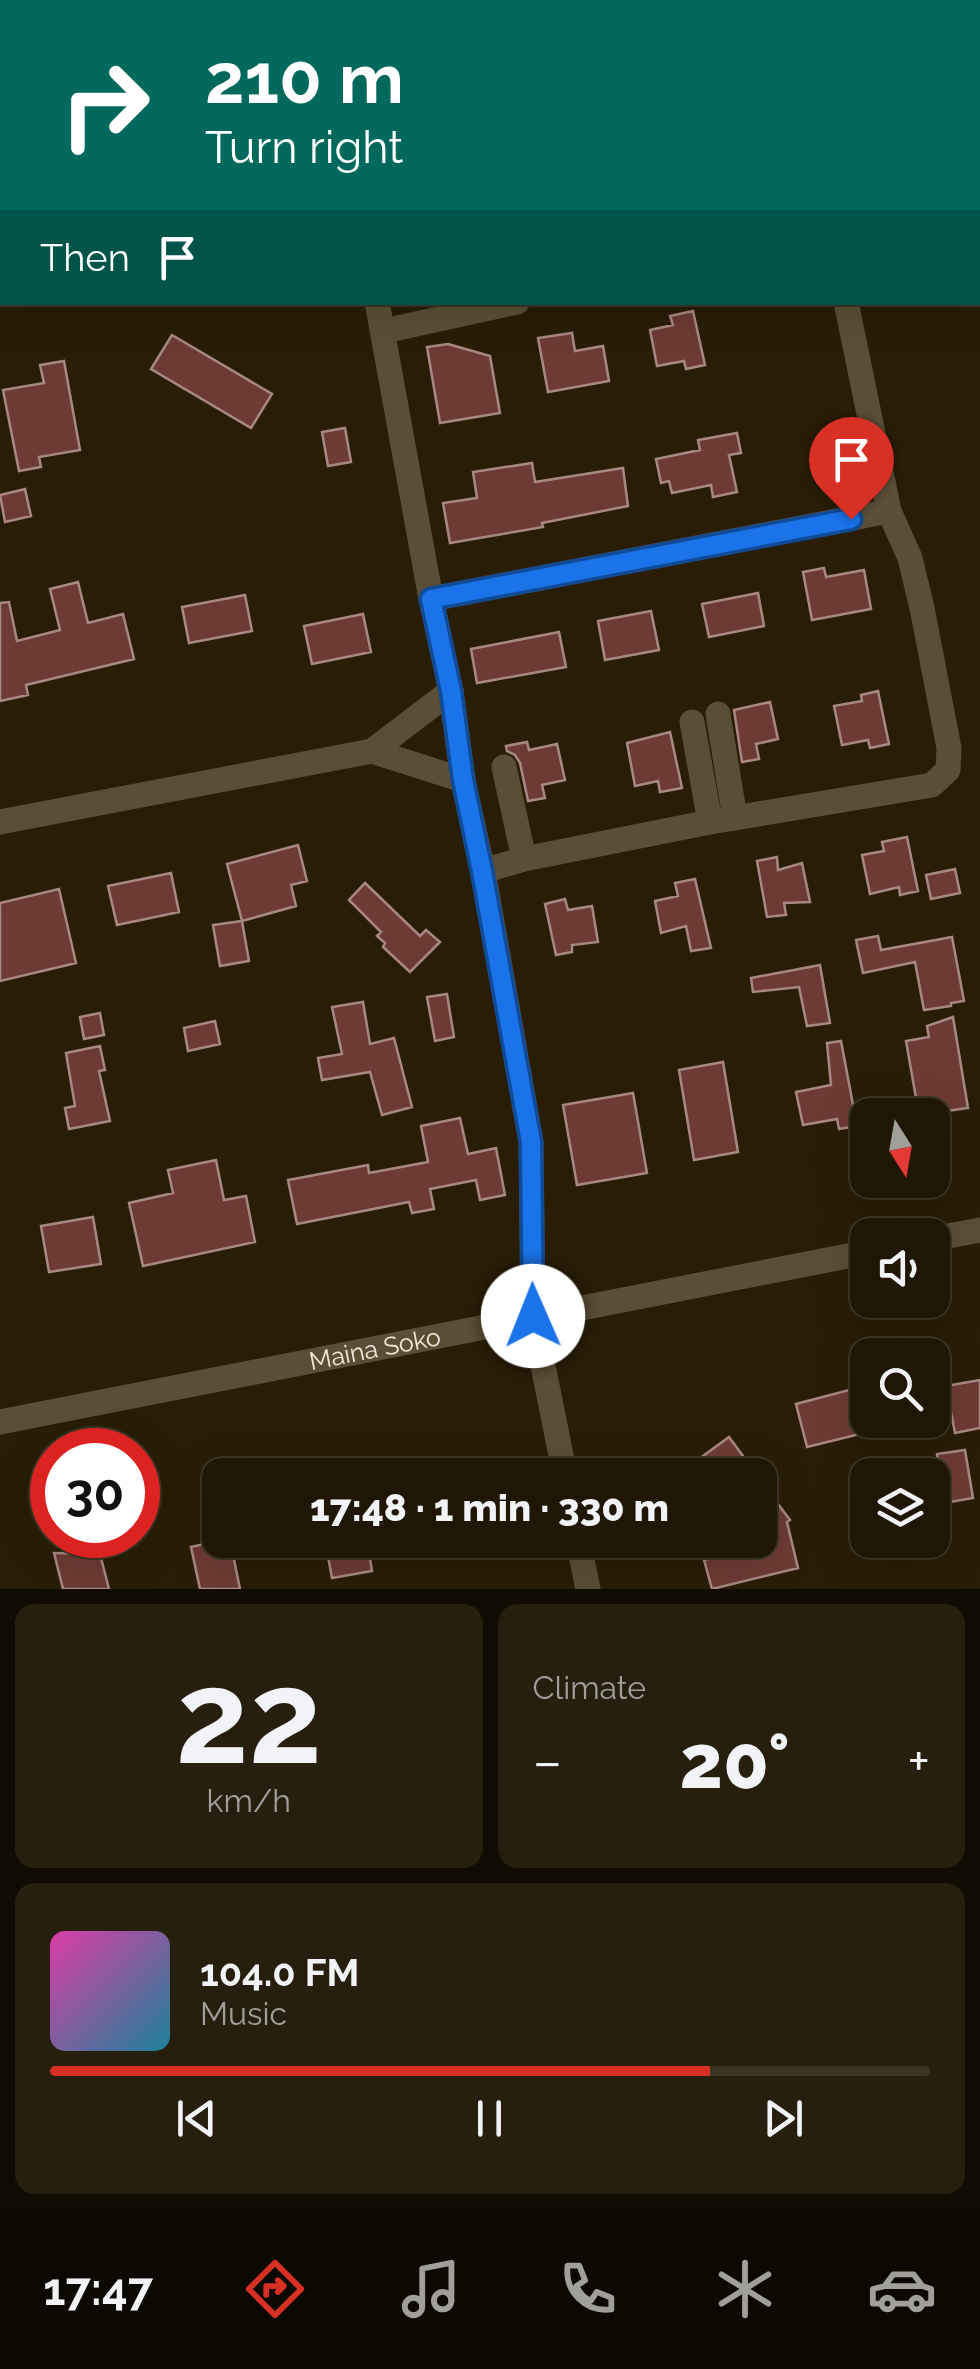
<!DOCTYPE html>
<html lang="en">
<head>
<meta charset="utf-8">
<style>
	body { margin:0; font-family:Raleway,sans-serif; background:#271f0e; color:#f1f3f6; height:100vh; display:flex; flex-direction:column; font-size:38px; white-space:nowrap }
	* { box-sizing:border-box; margin:0 }
	p { font-size:32px; color:#a19f9a }
	.icon { flex:none; width:55px; height:55px; fill:none; stroke:currentColor; stroke-width:2; stroke-linecap:round; stroke-linejoin:round }
	.map { position:relative; height:1589px; overflow:hidden }
	.drawer { display:flex; flex-direction:column; gap:15px; padding:15px; background:#110c02; flex:1 }
	.drawer>* { flex:none }
	.banner { position:absolute; left:0px; top:0px; width:980px; height:305px; box-shadow:0 10px 40px #0002,0 0 0 2px #3c3526; background:#00695c; color:#fff; overflow:hidden }
	.needle { width:65px; rotate:169deg }
	.buttons { position:absolute; left:850px; top:1098px; display:grid; gap:20px }
	.buttons a { display:grid; place-items:center; width:100px; height:100px; border-radius:20px; background:#1f1604; box-shadow:0 10px 40px #0002,0 0 0 2px #3c3526; font-size:50px }
	.speed { position:absolute; left:30px; top:1428px; display:flex; gap:20px; font-size:50px; font-weight:700; text-align:center }
	.speed>* { display:grid; place-content:center; width:130px; height:130px; border-radius:50%; background:#1f1604; box-shadow:0 10px 40px #0002,0 0 0 2px #3c3526; line-height:1 }
	.speed .limit { border:15px solid #d22; background:#fff; color:#111 }
	.pin { position:absolute; display:grid; place-items:center; width:85px; height:85px; color:#fff; margin:-102px -42px; border-radius:50% 50% 50% 0; rotate:-45deg; box-shadow:0 0 10px #0007 }
	.pin .icon { rotate:45deg }
	.me { position:absolute; width:110px; margin:-55px; rotate:359deg; stroke-linejoin:round; filter:drop-shadow(0 0 8px #0008) }
	.turn { display:flex; align-items:center; gap:35px; height:210px; padding:0 40px; font-size:45px }
	.turn .icon { width:130px; height:130px; stroke-width:2.5 }
	.turn b { display:block; font-size:70px; line-height:85px }
	.then { display:flex; align-items:center; height:95px; padding:0 40px; background:#0003; gap:20px; font-size:38px }
	.big { font-size:75px; font-weight:800; line-height:1.1 }
	.drawer .widget { flex:1; display:flex; flex-direction:column; justify-content:center; gap:15px; min-width:0; padding:0 35px; border-radius:20px; background:#271f0e }
	.drawer .dial { align-items:center; gap:0 }
	.dial b { font-size:130px; line-height:1 }
	.song { display:flex; align-items:center; gap:30px }
	.cover { width:120px; height:120px; border-radius:15px; background:linear-gradient(135deg,hsl(320 70% 55%),hsl(190 70% 35%)) }
	.played { height:10px; border-radius:5px; background:linear-gradient(90deg,#d93025 75%,#3c3526 75%) }
	.keys { display:flex; justify-content:space-around; direction:ltr }
	.heat { display:flex; justify-content:space-between; align-items:center; font-size:55px; direction:ltr }
	.drawer .tiles { flex:1; display:grid; gap:15px; grid-template-columns:1fr 1fr }
	.widget:last-child { grid-column:span 2 }
	.trip { position:absolute; left:202px; top:1458px; width:575px; height:100px; border-radius:20px; background:#1f1604; box-shadow:0 10px 40px #0002,0 0 0 2px #3c3526; font-weight:800; line-height:100px; text-align:center }
	.menu { display:flex; height:160px; justify-content:space-around; align-items:center; background:#0c0902; color:#a19f9a }
	.menu .icon { width:70px; height:70px }
	.menu .selected { color:#d93025 }
	.menu b { font-size:45px; color:#f1f3f6 }
	.map>svg:first-child { display:block }
	.building { fill:#6d3b33; stroke:#a88882; stroke-width:2.5 }
	.lines { fill:none; stroke-linecap:round; stroke-linejoin:round }
	.minor { stroke:#5b4e36; stroke-width:25 }
	.route-casing { stroke:#114b97; stroke-width:25 }
	.route { stroke:#1a73e8; stroke-width:18 }
	.labels { text-anchor:middle; stroke-width:10; stroke-linejoin:round; paint-order:stroke }
	.street-label { font-size:25px; fill:#f0e8da; stroke:#291d06 }
</style>
</head>
<body>
<div class="map">
<svg width="980" height="1589" viewBox="0 0 980 1589">
	<rect width="100%" height="100%" fill="#291d06"/>
	<path class="building" d="M 693,311 L 705,365 L 686,369 L 684,361 L 657,366 L 650,330 L 673,325 L 670,316 Z
		M 572,333 L 575,351 L 603,346 L 609,381 L 548,392 L 538,338 Z
		M 172,335 L 272,394 L 251,428 L 151,369 Z
		M 448,344 L 490,356 L 500,413 L 440,423 L 427,347 Z
		M 64,361 L 80,450 L 39,457 L 41,467 L 19,471 L 3,390 L 44,383 L 40,365 Z
		M 345,428 L 351,462 L 328,466 L 322,432 Z
		M 737,433 L 741,453 L 729,455 L 737,492 L 713,497 L 711,485 L 672,493 L 669,481 L 661,483 L 656,459 L 700,450 L 698,440 Z
		M 532,463 L 535,482 L 623,468 L 628,506 L 542,523 L 543,527 L 450,543 L 443,503 L 477,498 L 473,472 Z
		M 25,489 L 31,516 L 5,522 L 0,495 Z
		M 824,568 L 826,577 L 864,570 L 871,609 L 812,620 L 803,572 Z
		M 78,582 L 88,623 L 123,614 L 134,659 L 26,685 L 28,695 L 0,701 L 0,603 L 9,602 L 17,641 L 60,630 L 50,589 Z
		M 758,593 L 764,626 L 709,637 L 702,604 Z
		M 245,595 L 252,631 L 189,643 L 182,607 Z
		M 651,611 L 659,650 L 605,660 L 598,621 Z
		M 363,614 L 371,652 L 312,664 L 304,626 Z
		M 559,632 L 566,667 L 477,683 L 471,649 Z
		M 878,691 L 889,744 L 870,748 L 868,740 L 842,745 L 834,706 L 862,701 L 861,695 Z
		M 770,702 L 778,739 L 756,744 L 759,759 L 742,762 L 734,710 Z
		M 670,732 L 682,788 L 660,792 L 658,781 L 635,786 L 627,743 Z
		M 527,742 L 529,750 L 557,744 L 565,780 L 542,785 L 545,798 L 528,801 L 520,763 L 515,755 L 507,751 L 506,746 Z
		M 907,837 L 918,891 L 900,895 L 899,887 L 870,894 L 862,855 L 884,851 L 882,842 Z
		M 298,845 L 307,881 L 291,885 L 296,906 L 242,921 L 227,864 Z
		M 777,857 L 778,870 L 802,863 L 810,902 L 784,903 L 786,915 L 767,917 L 757,861 Z
		M 955,869 L 960,893 L 931,899 L 926,875 Z
		M 171,873 L 179,912 L 117,925 L 108,886 Z
		M 695,879 L 711,948 L 691,951 L 686,926 L 661,933 L 655,901 L 678,896 L 675,883 Z
		M 365,883 L 420,936 L 426,930 L 440,942 L 410,972 L 383,947 L 385,943 L 377,936 L 381,932 L 349,900 Z
		M 59,889 L 76,963 L 0,981 L 0,903 Z
		M 565,899 L 568,910 L 592,906 L 598,942 L 572,945 L 572,952 L 556,955 L 545,904 Z
		M 242,921 L 249,961 L 220,966 L 213,925 Z
		M 878,936 L 881,950 L 952,937 L 964,1001 L 951,1003 L 951,1006 L 924,1010 L 915,962 L 863,973 L 856,940 Z
		M 820,965 L 830,1023 L 807,1026 L 799,987 L 753,992 L 751,978 Z
		M 447,994 L 454,1037 L 435,1041 L 427,997 Z
		M 363,1002 L 370,1044 L 394,1038 L 412,1107 L 382,1115 L 370,1072 L 322,1080 L 318,1058 L 342,1054 L 332,1007 Z
		M 100,1013 L 104,1035 L 84,1039 L 80,1017 Z
		M 953,1017 L 968,1108 L 919,1115 L 906,1041 L 929,1037 L 927,1026 Z
		M 215,1021 L 220,1044 L 188,1051 L 184,1028 Z
		M 841,1041 L 857,1126 L 839,1129 L 837,1119 L 803,1125 L 796,1092 L 831,1085 L 827,1043 Z
		M 100,1046 L 105,1070 L 99,1071 L 110,1121 L 69,1129 L 65,1108 L 75,1106 L 66,1053 Z
		M 723,1062 L 738,1152 L 694,1160 L 679,1070 Z
		M 633,1093 L 647,1173 L 577,1185 L 563,1105 Z
		M 460,1118 L 468,1154 L 496,1148 L 505,1195 L 480,1200 L 476,1180 L 430,1189 L 434,1209 L 412,1213 L 409,1202 L 297,1224 L 288,1180 L 368,1165 L 369,1173 L 428,1162 L 421,1126 Z
		M 216,1160 L 224,1200 L 246,1196 L 255,1242 L 143,1266 L 129,1203 L 173,1193 L 168,1170 Z
		M 93,1217 L 101,1264 L 49,1272 L 41,1226 Z
		M 980,1380 L 980,1428 L 955,1433 L 946,1386 Z
		M 868,1385 L 868,1432 L 807,1447 L 796,1404 Z
		M 729,1437 L 757,1475 L 677,1475 Z
		M 965,1450 L 973,1498 L 944,1503 L 937,1454 Z
		M 760,1480 L 790,1520 L 787,1522 L 798,1568 L 712,1589 L 704,1560 L 760,1546 Z
		M 222,1540 L 230,1540 L 240,1589 L 200,1589 L 191,1547 Z
		M 325,1540 L 367,1540 L 372,1571 L 332,1578 Z
		M 54,1553 L 100,1554 L 109,1589 L 63,1589 Z"/>
	<g class="lines">
		<g class="minor">
			<path d="M 310,0 L 311,2"/>
			<path d="M 974,2 L 977,0"/>
			<path d="M 0,250 L 2,250"/>
			<path d="M 377,302 L 431,599 L 451,691 L 463,780 L 483,871 L 531,1142 L 533,1316 L 565,1475"/>
			<path d="M 384,331 L 517,302"/>
			<path d="M 431,599 L 889,511"/>
			<path d="M 718,714 L 735,818"/>
			<path d="M 692,722 L 710,822"/>
			<path d="M 372,751 L 463,780"/>
			<path d="M 504,767 L 524,859"/>
			<path d="M 0,822 L 372,751 L 451,691"/>
			<path d="M 483,871 L 524,859 L 710,822 L 932,785 L 948,770 L 949,748 L 922,608 L 910,558 L 889,511 L 846,302"/>
			<path d="M 932,1239 L 980,1230"/>
			<path id="s1" d="M 0,1422 L 868,1252"/>
			<path d="M 578,1540 L 588,1589"/>
		</g>
	</g>
	<g class="lines">
		<g class="route-casing">
			<path id="route" d="M 533,1316 L 531,1142 L 482,871 L 463,780 L 451,691 L 431,599 L 851,519"/>
		</g>
		<use href="#route" class="route"/>
	</g>
	<g class="labels">
		<g class="street-label">
			<text dy="9" stroke="none"><textPath href="#s1" startOffset="382">Maina Soko</textPath></text>
		</g>
	</g>
</svg>
<div class="buttons">
<a><svg class="needle" viewBox="-14 -14 28 28"><path d="M0-13l5 13h-10z" fill="#e53935"/><path d="M0 13l5-13h-10z" fill="#a19f9a"/></svg></a>
<a><svg class="icon" aria-label="sound" viewBox="0 0 24 24"><path d="M4 9h4l5-4v14l-5-4H4zM17 9q2 3 0 6"/></svg></a>
<a><svg class="icon" aria-label="search" viewBox="0 0 24 24"><circle cx="10" cy="10" r="6"/><path d="M15 15l6 6"/></svg></a>
<a><svg class="icon" aria-label="layers" viewBox="0 0 24 24"><path d="M12 4l9 5-9 5-9-5zM3 14l9 5 9-5"/></svg></a>
</div>
<div class="speed"><div class="limit">30</div></div>
<div class="pin" style="left:851px;top:519px;background:#d93025"><svg class="icon" aria-label="arrive" viewBox="0 0 24 24"><path d="M6 21V4h12l-3 4 3 4H6"/></svg></div>
<svg class="me" style="left:533px;top:1316px" viewBox="-20 -20 40 40"><circle r="19" fill="#fff"/><path d="M0-13L10 11 0 6-10 11z" fill="#1a73e8"/></svg>
<div class="trip">17:48 · 1 min · 330 m</div>
<div class="banner">
<div class="turn"><svg class="icon" aria-label="right" viewBox="0 0 24 24"><path d="M7 20v-9h11M14 6l5 5-5 5"/></svg><div><b>210 m</b>Turn right</div></div>
<div class="then">Then<svg class="icon" aria-label="arrive" viewBox="0 0 24 24"><path d="M6 21V4h12l-3 4 3 4H6"/></svg></div>
</div>
</div>
<section class="drawer">
<div class="tiles">
<div class="widget dial"><b>22</b><p>km/h</p></div>
<div class="widget"><p>Climate</p>
<div class="heat"><a>−</a><b class="big">20°</b><a>+</a></div>
</div>
<div class="widget">
<div class="song"><i class="cover"></i><div><b>104.0 FM</b><p>Music</p></div></div>
<div class="played"></div>
<div class="keys"><svg class="icon" aria-label="previous" viewBox="0 0 24 24"><path d="M18 5L8 12l10 7zM5 5v14"/></svg><svg class="icon" aria-label="pause" viewBox="0 0 24 24"><path d="M8 5v14M16 5v14"/></svg><svg class="icon" aria-label="next" viewBox="0 0 24 24"><path d="M6 5l10 7-10 7zM19 5v14"/></svg></div>
</div>
</div>
</section>
<nav class="menu">
<b>17:47</b>
<svg class="icon selected" aria-label="directions" viewBox="0 0 24 24"><path d="M12 3l9 9-9 9-9-9zM9 14v-3h6M13 9l2 2-2 2"/></svg>
<svg class="icon" aria-label="music" viewBox="0 0 24 24"><path d="M9 18V5l10-2v13"/><circle cx="6" cy="18" r="3"/><circle cx="16" cy="16" r="3"/></svg>
<svg class="icon" aria-label="phone" viewBox="0 0 24 24"><path d="M5 4h4l2 5-3 2q2 4 5 5l2-3 5 2v4C11 20 4 13 5 4z"/></svg>
<svg class="icon" aria-label="climate" viewBox="0 0 24 24"><path d="M12 3v18M4 7l16 10M4 17L20 7"/></svg>
<svg class="icon" aria-label="car" viewBox="0 0 24 24"><path d="M5 17H2v-5l4-1 3-4h7l3 4 3 1v5h-3M9 17h6M6 11h13"/><circle cx="7" cy="17" r="2"/><circle cx="17" cy="17" r="2"/></svg>
</nav>
</body>
</html>
